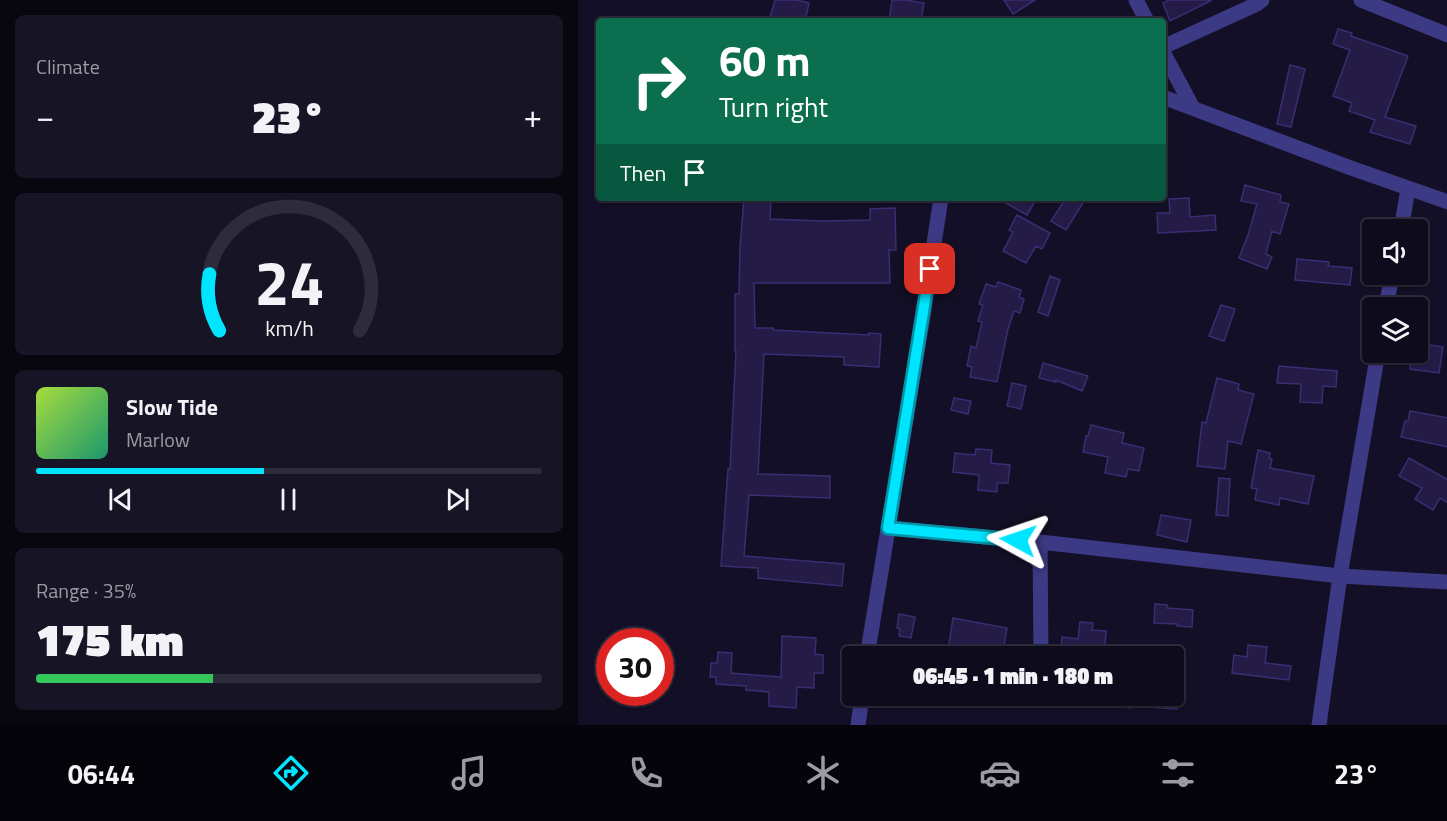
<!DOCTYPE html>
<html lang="en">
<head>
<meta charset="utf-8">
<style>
	body { margin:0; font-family:"Titillium Web",sans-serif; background:#171425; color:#f1f3f6; height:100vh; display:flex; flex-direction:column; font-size:22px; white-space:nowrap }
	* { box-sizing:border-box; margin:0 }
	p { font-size:20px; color:#9b9ba3 }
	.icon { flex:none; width:33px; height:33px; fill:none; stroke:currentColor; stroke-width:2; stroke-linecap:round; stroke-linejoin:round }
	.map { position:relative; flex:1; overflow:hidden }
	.details { display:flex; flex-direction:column; gap:15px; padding:15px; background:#08060f; width:578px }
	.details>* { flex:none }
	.guide { position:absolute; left:18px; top:18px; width:570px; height:183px; border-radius:6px; box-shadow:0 2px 4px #0004,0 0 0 2px #2e2b3b; background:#0b6e4f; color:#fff; overflow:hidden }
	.tools { position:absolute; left:784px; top:219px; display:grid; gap:12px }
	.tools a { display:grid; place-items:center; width:66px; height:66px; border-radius:6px; background:#0e0b1c; box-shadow:0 2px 4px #0004,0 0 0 2px #2e2b3b; font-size:30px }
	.speed { position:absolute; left:18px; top:628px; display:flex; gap:12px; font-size:30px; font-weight:700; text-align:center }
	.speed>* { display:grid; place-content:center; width:78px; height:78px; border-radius:50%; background:#0e0b1c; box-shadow:0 2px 4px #0004,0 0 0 2px #2e2b3b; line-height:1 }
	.speed .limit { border:9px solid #d22; background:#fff; color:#111 }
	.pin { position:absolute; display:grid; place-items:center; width:51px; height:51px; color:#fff; margin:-26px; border-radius:12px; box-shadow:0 3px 9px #0006 }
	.me { position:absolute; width:66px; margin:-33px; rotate:275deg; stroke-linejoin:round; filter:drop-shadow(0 0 4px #0008) }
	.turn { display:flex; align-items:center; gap:21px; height:126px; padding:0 24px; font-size:27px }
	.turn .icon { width:78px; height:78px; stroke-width:2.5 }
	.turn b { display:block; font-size:42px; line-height:51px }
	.then { display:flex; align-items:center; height:57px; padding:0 24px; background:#0003; gap:12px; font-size:22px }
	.big { font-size:45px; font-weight:800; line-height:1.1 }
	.details .widget { flex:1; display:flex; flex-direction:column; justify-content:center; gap:9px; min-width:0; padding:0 21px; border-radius:9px; background:#171425 }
	.details .dial { align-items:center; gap:0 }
	.dial svg { height:156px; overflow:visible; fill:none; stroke:#2e2b3b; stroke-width:7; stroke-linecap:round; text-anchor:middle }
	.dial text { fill:#f1f3f6; stroke:none }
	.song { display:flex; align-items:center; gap:18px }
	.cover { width:72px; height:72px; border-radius:9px; background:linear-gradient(135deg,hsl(80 70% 55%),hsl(160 70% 35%)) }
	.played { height:6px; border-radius:3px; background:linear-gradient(90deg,#00e5ff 45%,#2e2b3b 45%) }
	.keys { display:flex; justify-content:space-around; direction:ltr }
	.heat { display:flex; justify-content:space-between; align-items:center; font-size:33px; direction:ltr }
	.charge { height:9px; border-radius:4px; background:linear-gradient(90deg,#34c759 35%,#2e2b3b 0) }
	.trip { position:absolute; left:264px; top:646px; width:342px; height:60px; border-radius:6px; background:#0e0b1c; box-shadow:0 2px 4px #0004,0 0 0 2px #2e2b3b; font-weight:800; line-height:60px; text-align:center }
	.tab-bar { display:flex; height:96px; justify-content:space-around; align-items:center; background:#06040b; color:#9b9ba3 }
	.tab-bar .icon { width:42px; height:42px }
	.tab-bar .current { color:#00e5ff }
	.tab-bar b { font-size:27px; color:#f1f3f6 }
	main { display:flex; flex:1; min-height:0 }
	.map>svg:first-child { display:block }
	.building { fill:#241b47; stroke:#3b2d73; stroke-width:1.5 }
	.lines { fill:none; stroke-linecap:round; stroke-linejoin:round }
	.street { stroke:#3d3a85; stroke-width:15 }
	.route-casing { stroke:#0095a6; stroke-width:15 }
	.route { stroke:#00e5ff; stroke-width:10 }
</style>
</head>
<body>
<main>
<section class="details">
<div class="widget"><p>Climate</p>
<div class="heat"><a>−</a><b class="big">23°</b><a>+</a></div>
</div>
<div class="widget dial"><svg viewBox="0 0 100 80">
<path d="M14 69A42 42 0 1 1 86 69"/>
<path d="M14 69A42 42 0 0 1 9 40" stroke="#00e5ff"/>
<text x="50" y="56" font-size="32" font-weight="700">24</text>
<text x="50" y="72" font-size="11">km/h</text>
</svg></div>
<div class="widget">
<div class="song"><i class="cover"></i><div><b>Slow Tide</b><p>Marlow</p></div></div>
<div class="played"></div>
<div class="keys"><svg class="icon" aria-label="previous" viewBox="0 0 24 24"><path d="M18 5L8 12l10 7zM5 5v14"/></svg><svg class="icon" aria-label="pause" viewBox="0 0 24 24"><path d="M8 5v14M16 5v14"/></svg><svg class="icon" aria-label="next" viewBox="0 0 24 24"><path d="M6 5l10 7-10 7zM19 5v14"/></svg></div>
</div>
<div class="widget"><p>Range · 35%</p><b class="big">175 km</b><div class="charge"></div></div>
</section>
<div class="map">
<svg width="870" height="725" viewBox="0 0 870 725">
	<rect width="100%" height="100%" fill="#130f26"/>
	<path class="building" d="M 197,0 L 219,0 L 231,3 L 227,21 L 191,21 Z
		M 314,0 L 328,0 L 346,3 L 343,21 L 311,21 Z
		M 426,0 L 457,0 L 435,14 Z
		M 591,0 L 634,0 L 592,21 L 585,3 Z
		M 760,29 L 774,33 L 773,36 L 830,56 L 807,117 L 838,126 L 832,144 L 792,132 L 797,120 L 771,111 L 774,103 L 755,96 L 772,50 L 755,44 Z
		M 712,65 L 727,69 L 713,127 L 699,124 Z
		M 667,185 L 703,195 L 702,202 L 711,204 L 702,234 L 694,231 L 688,254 L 694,257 L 689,269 L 661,258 L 670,235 L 679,204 L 663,201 Z
		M 166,198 L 193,200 L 192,219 L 245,221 L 292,220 L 292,209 L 317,208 L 318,250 L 311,250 L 312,283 L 176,283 L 177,328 L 195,328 L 195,330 L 291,335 L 291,333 L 303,334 L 301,367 L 266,365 L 266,357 L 186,354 L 180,474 L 252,476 L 252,498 L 171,495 L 166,556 L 266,564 L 264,586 L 180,578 L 180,568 L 143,566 L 150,469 L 152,469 L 158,351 L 157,351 L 157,294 L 161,294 L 162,247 Z
		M 419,198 L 459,198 L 449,215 Z
		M 488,198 L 508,198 L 488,230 L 473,221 Z
		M 611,198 L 612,217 L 637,215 L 638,230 L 580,233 L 579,213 L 592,213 L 591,199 Z
		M 439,215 L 472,233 L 464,249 L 458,246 L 448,263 L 425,251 L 435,232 L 431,230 Z
		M 719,259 L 751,262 L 750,266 L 774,268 L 772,285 L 717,280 Z
		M 472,276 L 482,280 L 470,316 L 460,312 Z
		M 420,282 L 443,290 L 441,297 L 446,299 L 442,313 L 436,311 L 430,329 L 419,382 L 392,377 L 394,367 L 389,366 L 393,346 L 398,348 L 404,322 L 400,321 L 405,305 L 401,304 L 408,284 L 418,287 Z
		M 643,305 L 657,309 L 646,341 L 631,336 Z
		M 840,343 L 865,347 L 861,373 L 832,369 L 834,352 L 840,352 Z
		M 465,363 L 510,376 L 504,391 L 478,380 L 478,382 L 461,378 Z
		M 701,366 L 759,371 L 758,387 L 745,386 L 744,403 L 722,402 L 723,384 L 699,383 Z
		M 639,378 L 661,384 L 660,390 L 676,394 L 663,444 L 650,441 L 647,469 L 619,466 L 624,422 L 628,423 Z
		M 434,383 L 448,386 L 443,409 L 429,406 Z
		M 376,398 L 393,401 L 390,414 L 373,410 Z
		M 832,411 L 870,418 L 870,447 L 823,437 L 827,421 L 830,421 Z
		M 513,425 L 546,433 L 544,443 L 566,448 L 561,471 L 550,469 L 548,477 L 527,473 L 530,457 L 505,452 L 508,436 L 510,436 Z
		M 398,449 L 414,450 L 413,463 L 432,465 L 430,483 L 419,483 L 419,492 L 400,490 L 401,475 L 375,472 L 377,453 L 397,455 Z
		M 680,450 L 692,453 L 691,458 L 694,459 L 692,468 L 736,476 L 730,504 L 702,498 L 701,505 L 677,500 L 679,489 L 673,488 Z
		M 831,458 L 870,480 L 870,503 L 862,498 L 855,510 L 837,499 L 844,488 L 821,476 Z
		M 641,478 L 652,479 L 650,516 L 638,515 Z
		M 583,515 L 613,520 L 609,542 L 579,535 Z
		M 577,604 L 589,605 L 589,608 L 615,610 L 614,627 L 599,626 L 599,624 L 576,623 Z
		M 321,614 L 337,617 L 333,638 L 321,636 L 322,629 L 319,628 Z
		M 375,618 L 429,628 L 424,657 L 410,657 L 396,654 L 395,657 L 369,657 Z
		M 502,622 L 515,623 L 514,630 L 528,631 L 527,646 L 553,648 L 552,657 L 482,657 L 484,637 L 500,639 Z
		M 204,636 L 238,638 L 237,654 L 245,655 L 245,673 L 236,673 L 236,688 L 219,687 L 218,708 L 191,706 L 191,692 L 168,690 L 168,686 L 138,684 L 138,677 L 132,677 L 133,663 L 139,663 L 140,652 L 154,653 L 153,673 L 203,677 Z
		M 670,645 L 689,647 L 687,663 L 713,666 L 711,680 L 654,673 L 656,655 L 669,657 Z
		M 520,696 L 600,696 L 599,709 L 553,706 L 552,708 L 519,704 Z"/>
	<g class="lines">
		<path class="street" d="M 558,0 L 569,21
			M 783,0 L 870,35
			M 585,47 L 679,4 L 684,0
			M 585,52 L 615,108
			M 585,97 L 773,168 L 870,202
			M 823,230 L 830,189
			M 808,308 L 814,274
			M 310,528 L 462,542 L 762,576 L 870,582
			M 462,542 L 463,657
			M 289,657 L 345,316 L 363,198
			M 280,725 L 284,696
			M 741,725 L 762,576 L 800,352"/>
	</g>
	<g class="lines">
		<g class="route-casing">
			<path id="route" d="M 352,269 L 310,528 L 440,540"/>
		</g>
		<use href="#route" class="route"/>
	</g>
</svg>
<div class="tools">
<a><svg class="icon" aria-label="sound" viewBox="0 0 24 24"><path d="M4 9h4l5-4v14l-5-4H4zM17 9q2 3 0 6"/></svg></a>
<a><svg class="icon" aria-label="layers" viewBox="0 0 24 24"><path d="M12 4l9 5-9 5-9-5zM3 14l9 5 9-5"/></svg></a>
</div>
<div class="speed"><div class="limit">30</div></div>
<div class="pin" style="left:352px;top:269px;background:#d93025"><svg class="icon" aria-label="arrive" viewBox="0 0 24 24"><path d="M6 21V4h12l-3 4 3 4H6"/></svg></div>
<svg class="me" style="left:440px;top:540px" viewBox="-20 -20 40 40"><path d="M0-17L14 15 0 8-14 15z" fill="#00e5ff" stroke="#fff" stroke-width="4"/></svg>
<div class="trip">06:45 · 1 min · 180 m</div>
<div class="guide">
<div class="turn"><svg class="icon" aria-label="right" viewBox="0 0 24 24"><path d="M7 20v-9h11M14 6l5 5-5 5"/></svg><div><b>60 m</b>Turn right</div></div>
<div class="then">Then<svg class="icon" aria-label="arrive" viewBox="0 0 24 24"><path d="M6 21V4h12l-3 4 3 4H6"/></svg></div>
</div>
</div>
</main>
<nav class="tab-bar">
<b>06:44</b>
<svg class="icon current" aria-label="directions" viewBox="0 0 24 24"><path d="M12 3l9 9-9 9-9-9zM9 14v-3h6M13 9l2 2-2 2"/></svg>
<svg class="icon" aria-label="music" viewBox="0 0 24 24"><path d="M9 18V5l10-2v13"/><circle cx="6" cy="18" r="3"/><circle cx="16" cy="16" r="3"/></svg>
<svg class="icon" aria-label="phone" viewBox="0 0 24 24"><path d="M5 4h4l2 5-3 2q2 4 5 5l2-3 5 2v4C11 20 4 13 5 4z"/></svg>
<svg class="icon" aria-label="climate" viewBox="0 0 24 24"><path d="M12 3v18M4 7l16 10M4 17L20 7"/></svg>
<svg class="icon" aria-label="car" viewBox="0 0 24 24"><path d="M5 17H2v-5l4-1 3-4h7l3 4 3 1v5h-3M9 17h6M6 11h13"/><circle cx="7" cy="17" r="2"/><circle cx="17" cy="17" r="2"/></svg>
<svg class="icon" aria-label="filters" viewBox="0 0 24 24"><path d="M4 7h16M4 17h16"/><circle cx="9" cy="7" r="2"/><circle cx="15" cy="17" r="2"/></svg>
<b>23°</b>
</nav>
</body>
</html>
